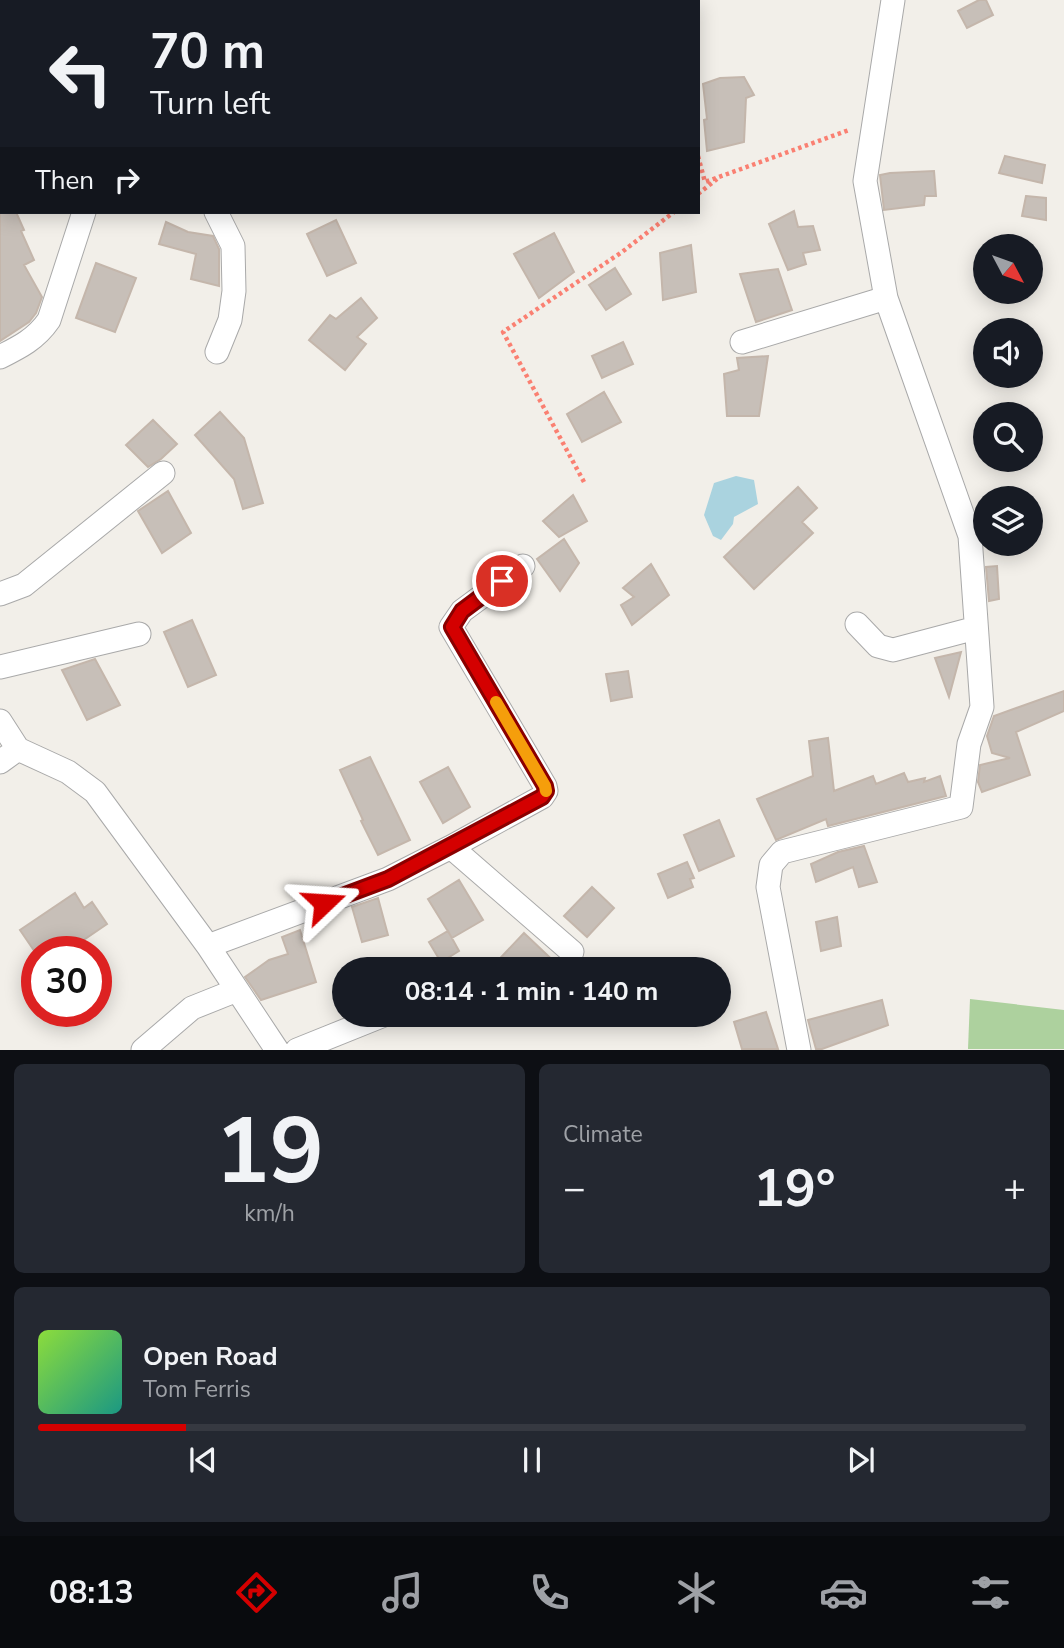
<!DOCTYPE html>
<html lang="en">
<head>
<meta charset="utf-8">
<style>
	body { margin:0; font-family:"Nunito Sans",sans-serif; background:#242831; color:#f1f3f6; height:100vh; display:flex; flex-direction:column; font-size:26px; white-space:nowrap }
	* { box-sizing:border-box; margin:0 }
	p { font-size:23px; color:#9ea1a6 }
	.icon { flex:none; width:38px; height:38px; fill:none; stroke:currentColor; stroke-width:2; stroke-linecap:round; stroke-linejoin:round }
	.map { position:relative; height:1050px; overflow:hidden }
	.side { display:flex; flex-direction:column; gap:14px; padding:14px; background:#0d0f14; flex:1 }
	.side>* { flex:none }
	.guide { position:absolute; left:0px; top:0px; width:700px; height:214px; box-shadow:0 4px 18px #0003; background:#171b24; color:#f1f3f6; overflow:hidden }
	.needle { width:46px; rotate:131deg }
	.tools { position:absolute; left:973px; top:234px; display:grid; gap:14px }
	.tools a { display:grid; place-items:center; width:70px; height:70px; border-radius:50%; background:#171b24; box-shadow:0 4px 18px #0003; font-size:35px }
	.speed { position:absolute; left:21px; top:936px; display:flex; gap:14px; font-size:35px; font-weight:700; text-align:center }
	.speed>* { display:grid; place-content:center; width:91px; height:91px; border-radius:50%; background:#171b24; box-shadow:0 4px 18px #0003; line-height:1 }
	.speed .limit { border:10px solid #d22; background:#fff; color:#111 }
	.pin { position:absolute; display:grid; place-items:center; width:60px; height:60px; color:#fff; margin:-30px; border:4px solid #fff; border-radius:50%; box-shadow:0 2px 7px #0007 }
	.me { position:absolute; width:77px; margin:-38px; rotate:70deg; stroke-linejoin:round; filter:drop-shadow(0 0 5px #0008) }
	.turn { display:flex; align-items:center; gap:24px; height:147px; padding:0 35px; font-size:32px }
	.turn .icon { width:91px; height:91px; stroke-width:2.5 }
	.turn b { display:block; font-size:49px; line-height:60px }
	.then { display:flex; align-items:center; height:66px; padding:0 35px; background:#0003; gap:14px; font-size:26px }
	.big { font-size:52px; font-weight:700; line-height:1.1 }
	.side .card { flex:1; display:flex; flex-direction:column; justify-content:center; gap:10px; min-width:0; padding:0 24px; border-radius:10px; background:#242831 }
	.side .dial { align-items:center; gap:0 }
	.dial b { font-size:91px; line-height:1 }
	.song { display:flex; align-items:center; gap:21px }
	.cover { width:84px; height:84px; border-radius:10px; background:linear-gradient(135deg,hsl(90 70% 55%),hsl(170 70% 35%)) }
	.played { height:7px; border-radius:4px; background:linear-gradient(90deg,#d40000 15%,#363941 15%) }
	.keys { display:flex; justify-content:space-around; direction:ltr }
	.heat { display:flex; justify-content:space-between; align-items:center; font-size:38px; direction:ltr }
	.side .tiles { flex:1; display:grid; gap:14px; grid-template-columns:1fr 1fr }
	.card:last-child { grid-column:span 2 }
	.trip { position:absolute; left:332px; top:957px; width:399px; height:70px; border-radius:35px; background:#171b24; box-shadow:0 4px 18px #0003; font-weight:700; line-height:70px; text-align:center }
	.tab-bar { display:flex; height:112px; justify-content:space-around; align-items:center; background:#090b0e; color:#9ea1a6 }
	.tab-bar .icon { width:49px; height:49px }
	.tab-bar .current { color:#d40000 }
	.tab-bar b { font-size:32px; color:#f1f3f6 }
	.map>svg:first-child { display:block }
	.forest { fill:#add19e }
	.water { fill:#aad3df }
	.building { fill:#c7bfb8; stroke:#c4b6ab; stroke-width:2 }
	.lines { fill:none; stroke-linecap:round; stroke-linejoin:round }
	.street-casing { stroke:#a9a9a9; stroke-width:25 }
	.path { stroke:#fa8072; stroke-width:4.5; stroke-dasharray:3.5 3.5; stroke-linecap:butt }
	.street { stroke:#fff; stroke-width:23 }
	.route-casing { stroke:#8a0000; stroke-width:18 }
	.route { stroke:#d40000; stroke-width:12 }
	.slow { stroke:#f59e0b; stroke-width:12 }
</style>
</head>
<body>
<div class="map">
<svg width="1064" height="1050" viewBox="0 0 1064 1050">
	<rect width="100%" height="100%" fill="#f2efe9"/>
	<path class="forest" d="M 970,999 L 1064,1010 L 1064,1049 L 968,1049 Z"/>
	<path class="water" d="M 736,476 L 754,480 L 758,504 L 734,517 L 733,524 L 721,540 L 713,536 L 704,515 L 714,483 Z"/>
	<path class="building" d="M 979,0 L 986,0 L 993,15 L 967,28 L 958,11 Z
		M 744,77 L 754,95 L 746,98 L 744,142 L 707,151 L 704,120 L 707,119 L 703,84 L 720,78 Z
		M 1005,156 L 1045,165 L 1042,183 L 999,173 Z
		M 934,171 L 936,196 L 925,196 L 924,205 L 884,210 L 880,175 L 890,173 Z
		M 1026,196 L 1046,198 L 1046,220 L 1022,216 Z
		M 794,211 L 798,227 L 813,226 L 820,250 L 803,253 L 806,264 L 788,270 L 769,224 Z
		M 0,212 L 16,212 L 24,230 L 21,231 L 34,260 L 24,265 L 42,297 L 36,313 L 29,322 L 0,341 Z
		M 336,220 L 356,263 L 327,276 L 307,234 Z
		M 166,222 L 188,232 L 213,236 L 219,249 L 219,286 L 191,279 L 196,254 L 159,244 Z
		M 554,233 L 574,272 L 539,298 L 514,254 Z
		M 691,245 L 696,292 L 663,300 L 660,253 Z
		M 96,263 L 136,278 L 115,332 L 76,318 Z
		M 615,268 L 631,294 L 606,310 L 589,285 Z
		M 778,269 L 792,310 L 756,322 L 740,274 Z
		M 361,298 L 377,318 L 357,337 L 366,344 L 345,370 L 309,340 L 330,315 L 336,319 Z
		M 623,342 L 633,364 L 602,378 L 592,356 Z
		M 768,356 L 759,416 L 727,416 L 724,374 L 739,370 L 737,358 Z
		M 604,392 L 621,422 L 582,442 L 567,414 Z
		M 220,412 L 244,438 L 263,503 L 243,509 L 234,479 L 195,435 Z
		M 153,420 L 177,444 L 161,459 L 148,467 L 126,445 Z
		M 798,487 L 817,508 L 802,522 L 813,533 L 754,589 L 724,557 Z
		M 168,491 L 191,533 L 162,553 L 138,511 Z
		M 573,495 L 587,521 L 559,537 L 543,521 Z
		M 564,539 L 579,563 L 560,591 L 537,559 Z
		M 651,564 L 669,595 L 632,625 L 621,605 L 634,597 L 623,588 Z
		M 997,566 L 999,599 L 989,601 L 986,567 Z
		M 192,620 L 216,675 L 188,687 L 164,632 Z
		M 961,652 L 949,697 L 935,658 Z
		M 95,659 L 120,705 L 87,720 L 62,670 Z
		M 628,671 L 632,697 L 611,701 L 606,674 Z
		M 1064,691 L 1064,711 L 1016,732 L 1030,775 L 982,792 L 978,782 L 980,765 L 1010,758 L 992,753 L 987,736 L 994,716 Z
		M 828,738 L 834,791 L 873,776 L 876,784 L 904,773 L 908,782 L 925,778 L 924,782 L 940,776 L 946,796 L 828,826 L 826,819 L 776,840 L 757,799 L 813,776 L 809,741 Z
		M 370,757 L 410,840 L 378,855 L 361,821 L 363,820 L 340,770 Z
		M 448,767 L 470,807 L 443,823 L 420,782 Z
		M 719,820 L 734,856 L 699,871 L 684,835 Z
		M 864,846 L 877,882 L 859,887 L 853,867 L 816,882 L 811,864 L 838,852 Z
		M 687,862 L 694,878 L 690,879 L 693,887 L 668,898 L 658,874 Z
		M 459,880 L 483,920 L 452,938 L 428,899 Z
		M 592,887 L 614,908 L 587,937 L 564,916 Z
		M 75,893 L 84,908 L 92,902 L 107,924 L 66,952 L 35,952 L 20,930 Z
		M 378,898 L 388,935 L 362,942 L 352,907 Z
		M 837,917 L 841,946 L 821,951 L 816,922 Z
		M 300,930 L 316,982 L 261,1000 L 245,977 L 269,960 L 288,954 L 282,937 Z
		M 448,931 L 459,951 L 441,962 L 429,942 Z
		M 524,933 L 563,970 L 489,970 Z
		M 882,1000 L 888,1025 L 822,1049 L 816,1049 L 808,1020 Z
		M 766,1012 L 778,1049 L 742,1049 L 734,1022 Z"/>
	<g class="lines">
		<g class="street-casing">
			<path id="street" d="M 379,2 L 381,0
				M 216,212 L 233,246 L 234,291 L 230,320 L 217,352
				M 742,342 L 886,298
				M 0,357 C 20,347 36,339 49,320 L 84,212
				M 0,594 L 24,585 L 163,473
				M 857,624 L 878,646 L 893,650 L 976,628
				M 0,667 L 139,634
				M 0,721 L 18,749 L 68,772 L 95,792 L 208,946 L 277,1050
				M 0,762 L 18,749
				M 451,847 L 542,797 L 546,791 L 545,786 L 451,627 L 462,611 L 523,566
				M 208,946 L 388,879 L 451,847 L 572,952
				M 143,1050 L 192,1008 L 237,990
				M 297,1050 L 384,1015
				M 799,1050 L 768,887 L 771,865 L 782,852 L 961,807 L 969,744 L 982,707 L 970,536 L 886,298 L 865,181 L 893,0"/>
		</g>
		<path class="path" d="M 657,0 L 657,2
			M 698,156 L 705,182 L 849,130
			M 698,194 L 717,179
			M 584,482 L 503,332 L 622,252 L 674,212"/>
		<use href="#street" class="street"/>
	</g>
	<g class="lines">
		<g class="route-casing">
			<path id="route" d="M 324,903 L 388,879 L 542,797 L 546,791 L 545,786 L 452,627 L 462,611 L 502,581"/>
		</g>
		<use href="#route" class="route"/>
		<path class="slow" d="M 496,702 L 545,786 L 546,791"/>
	</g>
</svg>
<div class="tools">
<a><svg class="needle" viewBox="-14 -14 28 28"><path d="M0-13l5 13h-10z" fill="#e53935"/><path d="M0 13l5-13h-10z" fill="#9ea1a6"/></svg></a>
<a><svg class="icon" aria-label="sound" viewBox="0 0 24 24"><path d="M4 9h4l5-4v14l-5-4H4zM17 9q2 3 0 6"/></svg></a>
<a><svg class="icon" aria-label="search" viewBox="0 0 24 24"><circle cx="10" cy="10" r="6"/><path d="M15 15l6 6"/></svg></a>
<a><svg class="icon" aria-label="layers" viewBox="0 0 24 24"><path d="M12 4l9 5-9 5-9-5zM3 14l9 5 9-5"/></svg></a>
</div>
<div class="speed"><div class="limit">30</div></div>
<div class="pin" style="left:502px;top:581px;background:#d93025"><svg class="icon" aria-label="arrive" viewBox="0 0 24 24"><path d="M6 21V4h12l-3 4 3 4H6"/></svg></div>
<svg class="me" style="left:324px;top:903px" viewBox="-20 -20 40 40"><path d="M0-17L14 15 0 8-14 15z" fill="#d40000" stroke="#fff" stroke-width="4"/></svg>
<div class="trip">08:14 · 1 min · 140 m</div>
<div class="guide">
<div class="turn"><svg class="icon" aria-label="left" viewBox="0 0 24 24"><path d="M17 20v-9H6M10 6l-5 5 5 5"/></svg><div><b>70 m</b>Turn left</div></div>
<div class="then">Then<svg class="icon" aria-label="right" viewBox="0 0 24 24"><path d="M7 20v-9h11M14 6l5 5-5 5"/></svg></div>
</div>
</div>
<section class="side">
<div class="tiles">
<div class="card dial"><b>19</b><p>km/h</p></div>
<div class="card"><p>Climate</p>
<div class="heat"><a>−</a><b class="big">19°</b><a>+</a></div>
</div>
<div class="card">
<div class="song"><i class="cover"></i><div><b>Open Road</b><p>Tom Ferris</p></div></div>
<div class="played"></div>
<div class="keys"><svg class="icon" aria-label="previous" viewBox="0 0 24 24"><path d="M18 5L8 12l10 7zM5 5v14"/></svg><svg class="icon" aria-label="pause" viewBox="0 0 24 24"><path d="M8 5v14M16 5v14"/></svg><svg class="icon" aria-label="next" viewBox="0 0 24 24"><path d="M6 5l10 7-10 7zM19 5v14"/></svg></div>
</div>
</div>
</section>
<nav class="tab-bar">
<b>08:13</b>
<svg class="icon current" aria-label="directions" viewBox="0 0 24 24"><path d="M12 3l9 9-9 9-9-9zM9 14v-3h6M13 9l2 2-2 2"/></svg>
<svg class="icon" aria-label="music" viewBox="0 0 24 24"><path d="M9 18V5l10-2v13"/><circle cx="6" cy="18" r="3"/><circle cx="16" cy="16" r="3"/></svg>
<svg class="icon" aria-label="phone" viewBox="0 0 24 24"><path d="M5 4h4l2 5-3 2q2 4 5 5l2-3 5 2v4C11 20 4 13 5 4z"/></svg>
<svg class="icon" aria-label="climate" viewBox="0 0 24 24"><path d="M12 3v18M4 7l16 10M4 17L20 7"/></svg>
<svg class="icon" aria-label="car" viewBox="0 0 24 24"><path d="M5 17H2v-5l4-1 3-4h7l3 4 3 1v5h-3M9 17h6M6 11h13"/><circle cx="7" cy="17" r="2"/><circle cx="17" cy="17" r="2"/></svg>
<svg class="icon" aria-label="filters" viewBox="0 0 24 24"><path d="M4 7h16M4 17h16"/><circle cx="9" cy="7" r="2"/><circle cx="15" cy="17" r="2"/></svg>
</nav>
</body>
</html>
